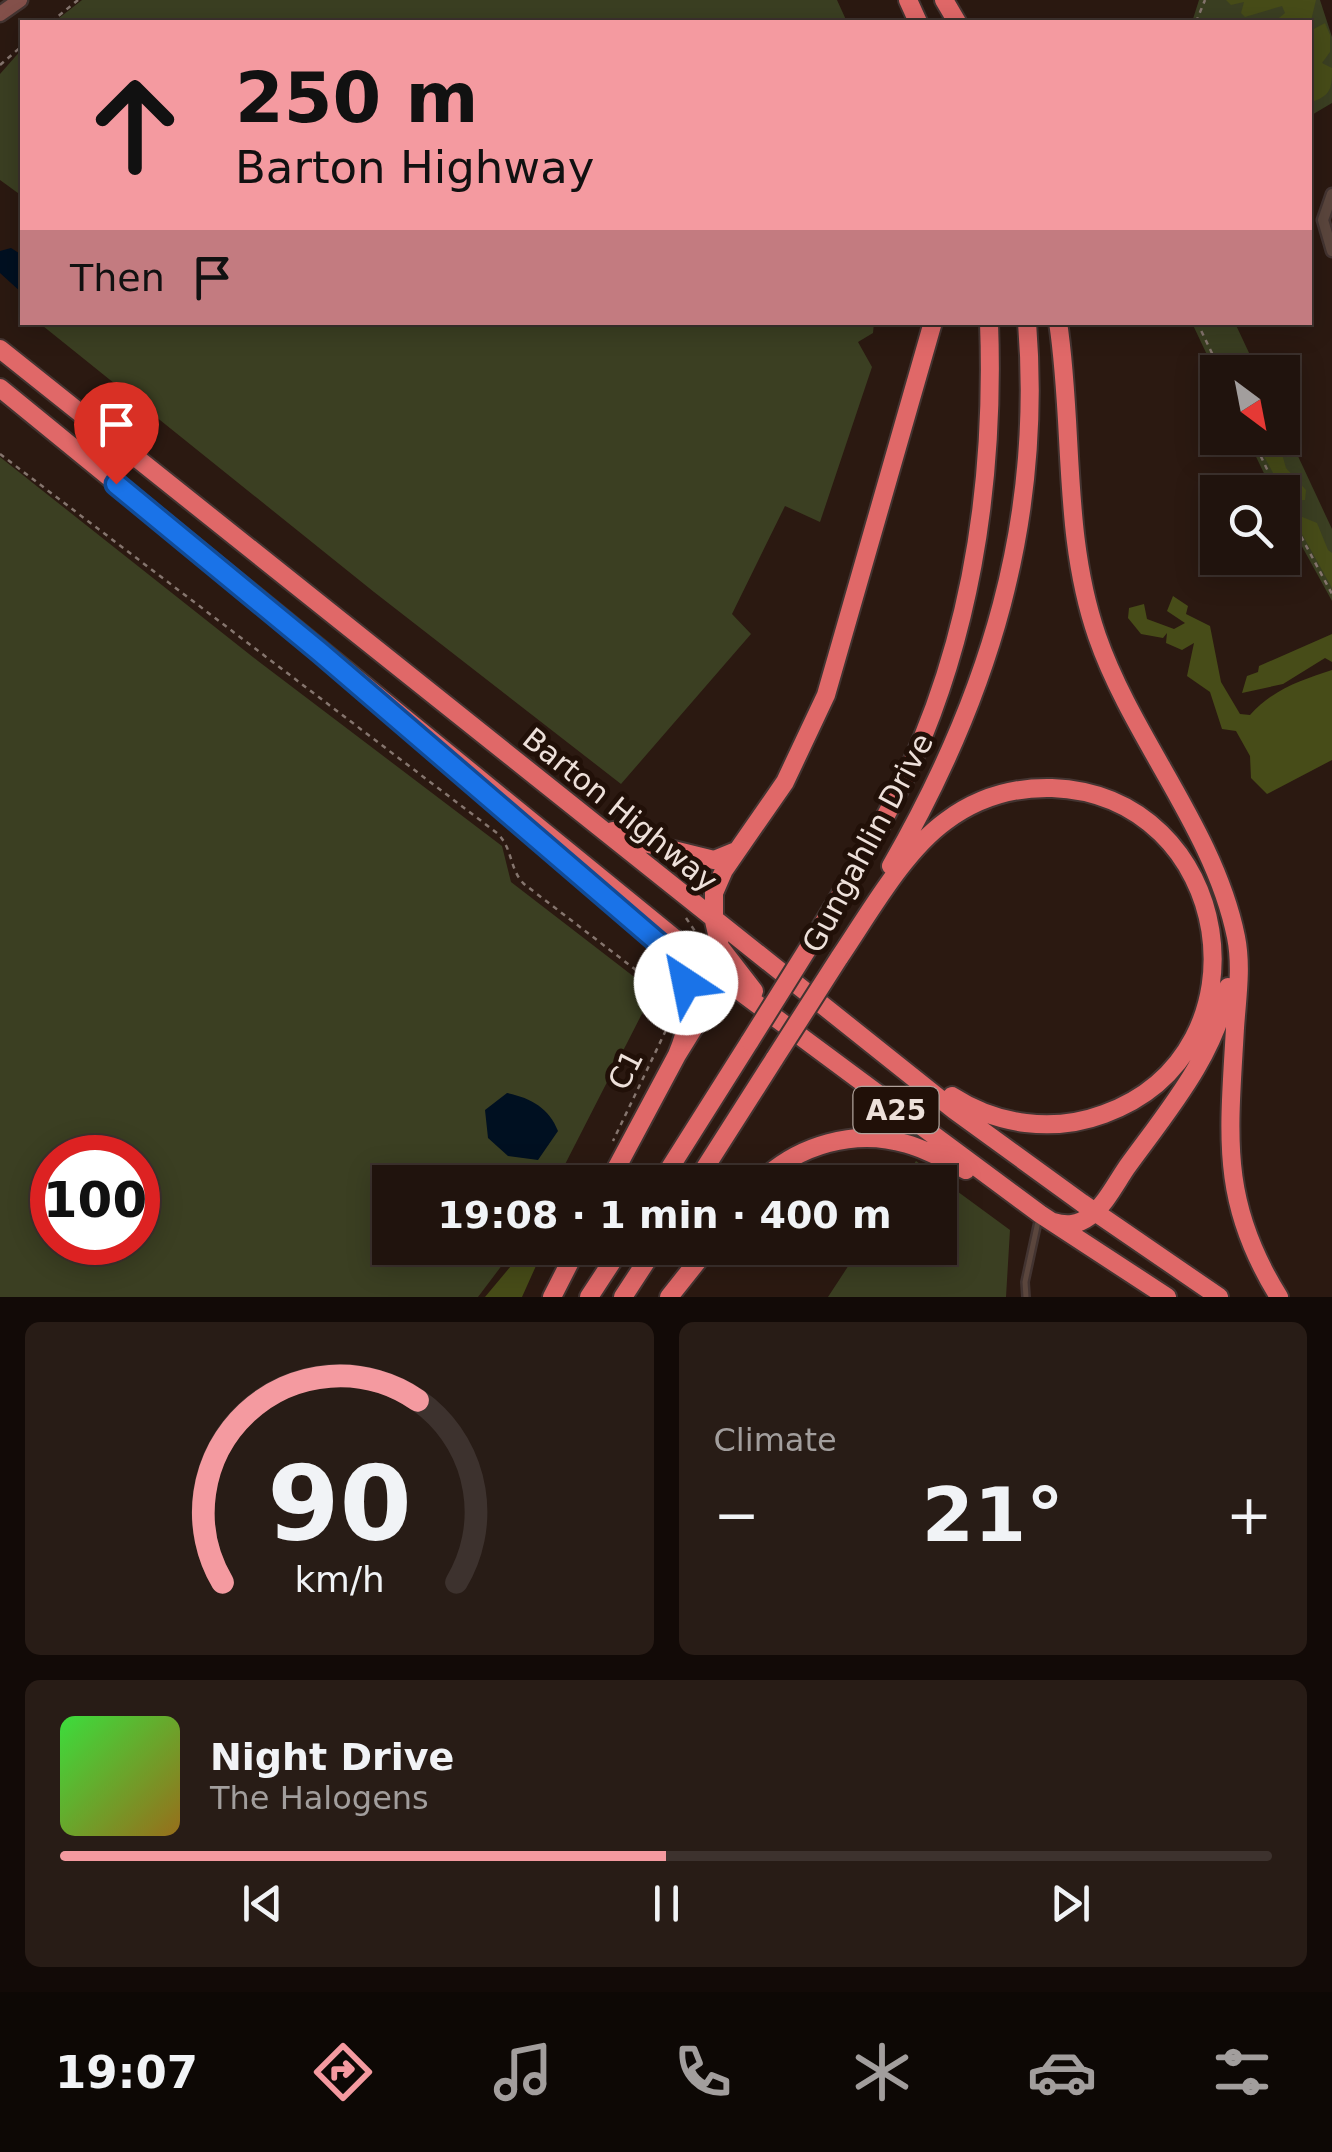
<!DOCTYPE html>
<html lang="en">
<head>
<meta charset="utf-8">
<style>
	body { margin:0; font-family:"DejaVu Sans",sans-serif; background:#281c16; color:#f1f3f6; height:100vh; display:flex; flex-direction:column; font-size:38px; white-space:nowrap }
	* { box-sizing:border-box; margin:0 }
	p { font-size:32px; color:#a29e9d }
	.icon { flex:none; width:55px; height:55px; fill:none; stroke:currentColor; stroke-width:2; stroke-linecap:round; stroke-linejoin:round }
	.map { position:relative; height:1297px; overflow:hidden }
	.details { display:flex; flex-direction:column; gap:25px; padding:25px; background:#120a07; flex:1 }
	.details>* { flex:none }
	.banner { position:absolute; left:20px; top:20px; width:1292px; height:305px; border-radius:0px; box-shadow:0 5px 25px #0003,0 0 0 2px #3d322e; background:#f49aa0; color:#111; overflow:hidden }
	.needle { width:65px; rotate:148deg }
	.fabs { position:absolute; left:1200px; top:355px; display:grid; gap:20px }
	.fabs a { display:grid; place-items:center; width:100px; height:100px; border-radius:0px; background:#20130d; box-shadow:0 5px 25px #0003,0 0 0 2px #3d322e; font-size:50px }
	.speed { position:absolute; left:30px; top:1135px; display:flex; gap:20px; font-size:50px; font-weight:700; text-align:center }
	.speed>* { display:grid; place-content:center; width:130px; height:130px; border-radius:50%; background:#20130d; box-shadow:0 5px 25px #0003,0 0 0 2px #3d322e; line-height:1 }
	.speed .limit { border:15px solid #d22; background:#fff; color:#111 }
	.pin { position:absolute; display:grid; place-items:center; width:85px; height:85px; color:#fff; margin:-102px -42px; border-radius:50% 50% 50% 0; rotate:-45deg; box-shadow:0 0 10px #0007 }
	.pin .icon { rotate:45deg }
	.me { position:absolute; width:110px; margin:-55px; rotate:326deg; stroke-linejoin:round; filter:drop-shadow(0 0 8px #0008) }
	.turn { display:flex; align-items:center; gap:35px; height:210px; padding:0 50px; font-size:45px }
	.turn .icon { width:130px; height:130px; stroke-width:2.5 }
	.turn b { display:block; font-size:70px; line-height:85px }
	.then { display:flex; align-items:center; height:95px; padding:0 50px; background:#0003; gap:20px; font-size:38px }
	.big { font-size:75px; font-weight:600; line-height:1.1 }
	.details .card { flex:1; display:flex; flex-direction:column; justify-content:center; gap:15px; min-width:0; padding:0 35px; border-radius:15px; background:#281c16 }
	.details .dial { align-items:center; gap:0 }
	.dial svg { height:260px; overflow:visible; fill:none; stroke:#3d322e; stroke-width:7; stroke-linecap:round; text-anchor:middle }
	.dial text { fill:#f1f3f6; stroke:none }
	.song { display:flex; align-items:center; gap:30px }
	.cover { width:120px; height:120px; border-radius:15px; background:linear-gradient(135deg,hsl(120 70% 55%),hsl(40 70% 35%)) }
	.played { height:10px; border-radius:5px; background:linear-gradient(90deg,#f49aa0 50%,#3d322e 50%) }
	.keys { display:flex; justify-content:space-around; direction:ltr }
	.heat { display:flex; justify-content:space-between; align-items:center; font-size:55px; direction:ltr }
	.details .tiles { flex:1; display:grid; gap:25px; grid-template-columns:1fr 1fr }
	.card:last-child { grid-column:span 2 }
	.trip { position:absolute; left:372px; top:1165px; width:585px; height:100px; border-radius:0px; background:#20130d; box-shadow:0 5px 25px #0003,0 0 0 2px #3d322e; font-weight:600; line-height:100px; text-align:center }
	.tabs { display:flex; height:160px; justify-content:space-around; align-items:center; background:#0d0805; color:#a29e9d }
	.tabs .icon { width:70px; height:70px }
	.tabs .current { color:#f49aa0 }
	.tabs b { font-size:45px; color:#f1f3f6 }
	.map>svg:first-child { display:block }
	.green { fill:#3b3f22; fill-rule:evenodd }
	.forest { fill:#474c18 }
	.water { fill:#001021 }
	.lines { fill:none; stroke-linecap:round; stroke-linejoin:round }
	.lane-casing { stroke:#433431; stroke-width:10 }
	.street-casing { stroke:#433431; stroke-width:15 }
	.secondary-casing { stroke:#433431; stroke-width:19 }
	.highway-casing { stroke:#433431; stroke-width:22 }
	.path { stroke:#85756e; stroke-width:2.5; stroke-dasharray:5 5; stroke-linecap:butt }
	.lane { stroke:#5b463d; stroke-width:5 }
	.street { stroke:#5b463d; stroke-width:10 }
	.secondary { stroke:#83504a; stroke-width:14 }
	.highway { stroke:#e06868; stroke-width:18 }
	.highway-bridge-casing { stroke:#433431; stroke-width:22; stroke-linecap:butt }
	.highway-bridge { stroke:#e06868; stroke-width:18 }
	.route-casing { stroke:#114b97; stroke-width:25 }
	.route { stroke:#1a73e8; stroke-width:18 }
	.labels { text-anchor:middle; stroke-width:10; stroke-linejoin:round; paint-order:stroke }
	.shield { fill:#211008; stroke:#b0a29b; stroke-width:2.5 }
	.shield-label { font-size:28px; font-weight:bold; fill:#ede0da }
	.street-label { font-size:30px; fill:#ede0da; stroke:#211008 }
</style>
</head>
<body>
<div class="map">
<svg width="1332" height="1297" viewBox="0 0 1332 1297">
	<rect width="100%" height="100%" fill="#2b1911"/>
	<path class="green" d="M 82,0 L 837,0 L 847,22 L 54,22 Z
		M 1199,0 L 1320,0 L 1332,37 L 1332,103 L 1310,116 L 1310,22 L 1192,22 Z
		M 22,49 L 22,196 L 0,180 L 0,74 Z
		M 46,322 L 874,322 L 874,323 L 873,333 L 858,342 L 872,367 L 820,522 L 785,506 L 732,614 L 751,634 L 621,784 L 374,592 L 43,326 Z
		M 1192,323 L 1235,323 L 1258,372 L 1218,372 L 1217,376 Z
		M 1283,424 L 1332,529 L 1332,601 L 1283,512 L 1282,492 L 1273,492 L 1247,438 L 1282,438 Z
		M 0,457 L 258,661 L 502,846 L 511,882 L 646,986 L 649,1000 L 556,1182 L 390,1182 L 390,1248 L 515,1248 L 478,1297 L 0,1297 ZM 52,1158 L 138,1158 L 138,1242 L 52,1242 Z
		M 916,1161 L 1010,1230 L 1006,1297 L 828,1297 L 860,1248 L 940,1248 L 940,1182 L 902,1182 Z"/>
	<path class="forest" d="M 1226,0 L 1316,0 L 1310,25 L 1274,22 L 1285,13 L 1282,6 L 1245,17 L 1241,13 L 1244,2 L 1231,5 Z
		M 1325,23 L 1330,35 L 1330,52 L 1322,63 L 1332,68 C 1332,90 1331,95 1310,103 L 1310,31 Z
		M 1273,439 L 1278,440 L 1286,468 L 1306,490 L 1305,500 L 1288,501 L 1257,443 L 1260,440 L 1268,450 Z
		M 1300,516 L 1317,523 L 1328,550 L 1332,553 L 1332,588 L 1297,525 Z
		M 1173,596 L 1188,606 L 1186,614 L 1210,626 L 1221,682 L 1240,714 L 1250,715 C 1272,690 1301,680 1332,670 L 1332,760 L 1267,794 L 1251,778 L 1250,756 L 1236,731 L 1222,729 L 1210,692 L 1187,676 L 1194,643 L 1182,650 L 1166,643 L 1167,633 L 1163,638 L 1141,634 L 1128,618 L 1129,608 L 1144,604 L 1147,619 L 1174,629 L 1185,623 L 1167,611 Z
		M 1332,634 L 1332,662 L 1325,658 L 1283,684 L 1242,693 L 1247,676 L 1258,672 L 1259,666 Z
		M 526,1248 L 544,1248 L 522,1297 L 485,1297 Z"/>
	<path class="water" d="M 11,248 L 22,255 L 22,293 L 0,273 L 0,251 Z
		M 507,1093 C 531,1098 549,1108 558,1131 L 538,1160 L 508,1156 L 488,1138 L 485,1110 Z"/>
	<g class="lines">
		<g class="lane-casing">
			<path id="lane" d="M 1026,1297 L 1025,1282 L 1039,1217"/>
		</g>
		<g class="street-casing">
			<path id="street" d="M 1332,194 L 1323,220 L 1332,251"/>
		</g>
		<g class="secondary-casing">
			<path id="secondary" d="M 0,14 L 20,0"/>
		</g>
		<g class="highway-casing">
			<path id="highway" d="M 908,0 L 918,22
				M 944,0 L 957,22
				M 1058,322 C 1074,427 1062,535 1097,636 C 1133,740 1214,829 1236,937 C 1242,967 1237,998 1235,1028 C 1229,1135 1219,1201 1279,1297
				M 0,349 L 954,1110 L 1082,1203 L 1219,1297
				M 0,388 L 738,990 L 1040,1214 L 1167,1297
				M 613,831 L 645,843 L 714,860 L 736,851
				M 891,866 C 989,696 1043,521 1027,322
				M 575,871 C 597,890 619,908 641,927 C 688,967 702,995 677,1055
				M 812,942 C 841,894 871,846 896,796 C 970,650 995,485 989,322
				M 839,958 C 869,914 903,852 946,821 C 977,798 1014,787 1052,788 C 1234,795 1275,1052 1104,1114 C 1053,1133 997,1125 952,1096
				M 754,991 L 720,947 L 714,921 L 714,893 L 724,870 L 785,782 L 826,695 L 933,322
				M 609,1182 L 677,1055 L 729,971
				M 661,1182 L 750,1041
				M 696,1182 L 775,1058
				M 760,1182 C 798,1145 855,1128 907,1144 C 928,1150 947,1161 966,1170
				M 1053,1222 C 1067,1226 1078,1225 1090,1216 C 1105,1205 1116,1183 1127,1167 C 1166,1113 1216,1055 1228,987
				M 552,1297 L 577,1248
				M 589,1297 L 621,1248
				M 623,1297 L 655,1248
				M 669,1297 L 708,1248"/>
		</g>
		<path class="path" d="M 51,22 L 78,0
			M 1196,22 L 1205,0
			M 0,65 L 22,46
			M 1197,322 L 1221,372
			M 1252,438 L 1278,492
			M 0,454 L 497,833 C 513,848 509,869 524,884 L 662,990 L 670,1006 L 667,1028 L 613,1141
			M 1282,501 L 1332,594
			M 686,918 L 701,940"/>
		<use href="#lane" class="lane"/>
		<use href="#street" class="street"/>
		<use href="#secondary" class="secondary"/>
		<use href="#highway" class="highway"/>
		<g class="highway-bridge-casing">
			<path id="highway-bridge" d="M 750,1041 L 812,942
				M 775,1058 L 839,958"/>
		</g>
		<use href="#highway-bridge" class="highway-bridge"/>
	</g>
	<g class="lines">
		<g class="route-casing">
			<path id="route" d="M 116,484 L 320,652 L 667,950 L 678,963 L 686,983"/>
		</g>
		<use href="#route" class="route"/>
	</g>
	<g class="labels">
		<rect class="shield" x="853.5" y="1087" width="85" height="46" rx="8"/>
		<g class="shield-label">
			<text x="896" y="1120">A25</text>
		</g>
		<g class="street-label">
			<text transform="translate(620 810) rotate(39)" y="10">Barton Highway</text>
			<text transform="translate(868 843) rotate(-62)" y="10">Gungahlin Drive</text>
			<text transform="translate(626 1070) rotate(-63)" y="10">C1</text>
		</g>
	</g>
</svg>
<div class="fabs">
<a><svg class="needle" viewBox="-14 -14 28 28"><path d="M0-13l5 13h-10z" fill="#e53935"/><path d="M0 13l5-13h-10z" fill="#a29e9d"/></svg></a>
<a><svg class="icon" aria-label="search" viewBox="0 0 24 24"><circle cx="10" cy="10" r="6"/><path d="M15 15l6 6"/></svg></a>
</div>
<div class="speed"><div class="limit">100</div></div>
<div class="pin" style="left:116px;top:484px;background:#d93025"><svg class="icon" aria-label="arrive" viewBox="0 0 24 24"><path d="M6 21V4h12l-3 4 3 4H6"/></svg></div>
<svg class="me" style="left:686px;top:983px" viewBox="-20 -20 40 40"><circle r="19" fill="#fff"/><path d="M0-13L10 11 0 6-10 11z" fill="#1a73e8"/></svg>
<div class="trip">19:08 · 1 min · 400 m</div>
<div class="banner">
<div class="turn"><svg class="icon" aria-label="ahead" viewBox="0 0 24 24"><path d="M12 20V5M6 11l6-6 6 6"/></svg><div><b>250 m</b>Barton Highway</div></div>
<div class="then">Then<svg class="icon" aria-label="arrive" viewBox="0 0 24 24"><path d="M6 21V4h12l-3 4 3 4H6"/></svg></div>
</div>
</div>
<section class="details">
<div class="tiles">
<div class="card dial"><svg viewBox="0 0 100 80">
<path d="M14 69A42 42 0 1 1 86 69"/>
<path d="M14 69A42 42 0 0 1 74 13" stroke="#f49aa0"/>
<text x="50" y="56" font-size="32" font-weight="700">90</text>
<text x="50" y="72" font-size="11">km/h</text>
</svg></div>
<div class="card"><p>Climate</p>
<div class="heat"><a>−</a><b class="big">21°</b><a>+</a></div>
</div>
<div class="card">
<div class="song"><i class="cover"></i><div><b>Night Drive</b><p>The Halogens</p></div></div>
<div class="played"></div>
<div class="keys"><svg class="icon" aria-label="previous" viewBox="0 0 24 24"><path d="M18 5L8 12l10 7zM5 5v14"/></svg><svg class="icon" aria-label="pause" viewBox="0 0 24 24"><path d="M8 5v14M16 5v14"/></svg><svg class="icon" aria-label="next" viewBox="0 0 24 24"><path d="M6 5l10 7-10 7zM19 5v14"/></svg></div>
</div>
</div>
</section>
<nav class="tabs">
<b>19:07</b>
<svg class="icon current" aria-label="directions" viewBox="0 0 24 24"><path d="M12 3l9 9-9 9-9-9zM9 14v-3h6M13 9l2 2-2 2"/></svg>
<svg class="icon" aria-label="music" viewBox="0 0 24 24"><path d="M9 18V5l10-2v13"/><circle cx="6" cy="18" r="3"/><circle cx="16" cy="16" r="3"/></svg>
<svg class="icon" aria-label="phone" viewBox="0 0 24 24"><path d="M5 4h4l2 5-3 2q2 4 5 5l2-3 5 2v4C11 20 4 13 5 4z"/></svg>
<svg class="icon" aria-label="climate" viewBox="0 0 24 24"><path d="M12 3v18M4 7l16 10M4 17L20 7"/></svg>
<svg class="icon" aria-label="car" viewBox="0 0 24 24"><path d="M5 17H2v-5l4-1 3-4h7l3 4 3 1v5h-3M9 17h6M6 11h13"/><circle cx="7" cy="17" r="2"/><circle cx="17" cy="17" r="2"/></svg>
<svg class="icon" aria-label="filters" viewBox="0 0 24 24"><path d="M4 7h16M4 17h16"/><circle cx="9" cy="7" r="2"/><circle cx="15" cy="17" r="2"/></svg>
</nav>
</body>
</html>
